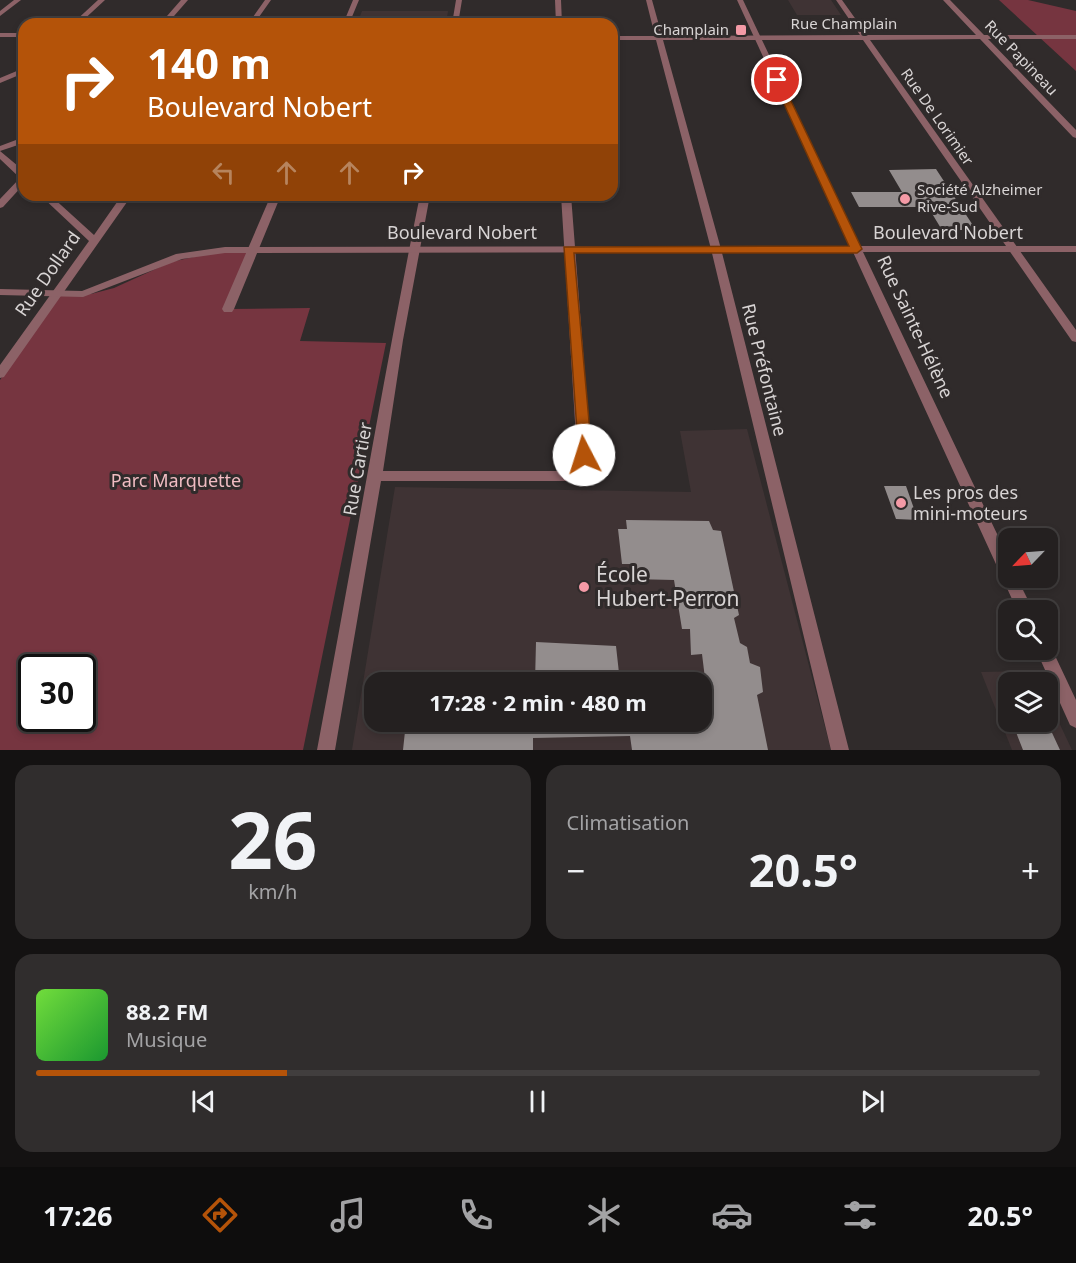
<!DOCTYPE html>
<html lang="fr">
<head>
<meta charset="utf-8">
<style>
	body { margin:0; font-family:"Noto Sans",sans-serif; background:#302d2d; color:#f1f3f6; height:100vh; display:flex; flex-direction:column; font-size:22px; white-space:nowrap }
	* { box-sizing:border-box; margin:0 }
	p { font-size:20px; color:#a3a3a5 }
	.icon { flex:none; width:33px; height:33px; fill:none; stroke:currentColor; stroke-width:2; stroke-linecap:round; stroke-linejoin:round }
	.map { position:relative; height:750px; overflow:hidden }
	.drawer { display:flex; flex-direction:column; gap:15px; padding:15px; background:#141212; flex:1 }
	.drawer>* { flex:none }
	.top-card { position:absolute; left:18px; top:18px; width:600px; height:183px; border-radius:18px; box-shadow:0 3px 9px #0003,0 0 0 2px #413e3e; background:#b45309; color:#fff; overflow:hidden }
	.needle { width:39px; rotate:245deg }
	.fabs { position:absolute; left:998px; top:528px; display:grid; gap:12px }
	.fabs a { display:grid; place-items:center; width:60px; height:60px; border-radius:12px; background:#242020; box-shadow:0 3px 9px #0003,0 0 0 2px #413e3e; font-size:30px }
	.speed { position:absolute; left:18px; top:654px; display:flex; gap:12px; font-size:30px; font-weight:700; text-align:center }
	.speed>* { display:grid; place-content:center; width:78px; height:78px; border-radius:50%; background:#242020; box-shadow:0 3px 9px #0003,0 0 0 2px #413e3e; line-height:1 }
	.speed .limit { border:3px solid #111; border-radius:9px; background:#fff; color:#111 }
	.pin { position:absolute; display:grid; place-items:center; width:51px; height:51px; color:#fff; margin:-26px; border:3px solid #fff; border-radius:50%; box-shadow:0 2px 6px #0007 }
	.me { position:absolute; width:66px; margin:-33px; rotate:355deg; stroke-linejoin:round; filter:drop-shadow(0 0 4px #0008) }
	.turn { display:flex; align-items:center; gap:21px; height:126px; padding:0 30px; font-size:27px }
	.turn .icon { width:78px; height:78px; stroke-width:2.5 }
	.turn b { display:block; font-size:42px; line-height:51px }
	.lanes { display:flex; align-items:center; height:57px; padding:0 30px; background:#0003; justify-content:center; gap:30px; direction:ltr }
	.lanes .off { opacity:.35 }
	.big { font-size:45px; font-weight:700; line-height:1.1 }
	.drawer .tile { flex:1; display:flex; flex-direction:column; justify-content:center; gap:9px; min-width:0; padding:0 21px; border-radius:18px; background:#302d2d }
	.drawer .dial { align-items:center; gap:0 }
	.dial b { font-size:78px; line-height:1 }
	.song { display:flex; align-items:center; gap:18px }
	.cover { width:72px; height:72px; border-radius:9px; background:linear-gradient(135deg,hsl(100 70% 55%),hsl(130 70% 35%)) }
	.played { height:6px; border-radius:3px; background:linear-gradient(90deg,#b45309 25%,#413e3e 25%) }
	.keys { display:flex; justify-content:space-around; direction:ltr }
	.heat { display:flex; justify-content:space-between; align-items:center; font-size:33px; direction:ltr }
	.drawer .tiles { flex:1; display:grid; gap:15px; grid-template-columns:1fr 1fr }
	.tile:last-child { grid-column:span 2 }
	.trip { position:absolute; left:364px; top:672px; width:348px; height:60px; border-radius:18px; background:#242020; box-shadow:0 3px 9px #0003,0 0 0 2px #413e3e; font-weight:700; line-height:60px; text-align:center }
	.tab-bar { display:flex; height:96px; justify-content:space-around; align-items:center; background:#0e0d0d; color:#a3a3a5 }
	.tab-bar .icon { width:42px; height:42px }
	.tab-bar .selected { color:#b45309 }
	.tab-bar b { font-size:27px; color:#f1f3f6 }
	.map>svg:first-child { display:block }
	.built { fill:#3f3334; fill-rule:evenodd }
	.green { fill:#763540; fill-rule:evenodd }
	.building { fill:#938d8d }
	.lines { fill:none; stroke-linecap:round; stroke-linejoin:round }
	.minor { fill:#8c6267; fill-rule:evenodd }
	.tertiary { fill:#8c6267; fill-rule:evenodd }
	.route { fill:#b45309; stroke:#753606; stroke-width:1.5 }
	.poi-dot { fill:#f49aa6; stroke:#302b2b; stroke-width:2 }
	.labels { text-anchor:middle; stroke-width:6; stroke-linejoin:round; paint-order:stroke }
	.far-street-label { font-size:15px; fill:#d8d4d4; stroke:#302b2b }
	.far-poi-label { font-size:15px; fill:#d8d4d4; stroke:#302b2b; text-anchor:end }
	.street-label { font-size:18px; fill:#d8d4d4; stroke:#302b2b }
	.park-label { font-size:18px; fill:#f0bcc2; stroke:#302b2b }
	.poi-label { font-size:18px; fill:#d8d4d4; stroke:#302b2b; text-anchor:start }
	.near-poi-label { font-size:21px; fill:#d8d4d4; stroke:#302b2b; text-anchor:start }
</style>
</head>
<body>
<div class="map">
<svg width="1076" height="750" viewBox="0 0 1076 750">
	<rect width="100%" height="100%" fill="#302b2b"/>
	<path class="built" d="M 788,0 L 831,0 L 841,15 L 797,15 Z
		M 362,11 L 448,11 L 446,24 L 357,24 Z
		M 747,429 L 831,750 L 352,750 L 395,487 L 691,492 L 680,431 ZM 375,682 L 702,682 L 702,722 L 375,722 Z
		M 1034,671 L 1040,682 L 1008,682 L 1008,722 L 1047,722 L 1047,697 L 1072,750 L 1012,750 L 981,672 Z"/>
	<path class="green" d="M 999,0 L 1028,0 L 1076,11 L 1076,71 Z
		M 225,250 L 254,250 L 229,309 L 310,308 L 300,341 L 386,343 L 303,750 L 0,750 L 0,380 L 57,293 L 91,294 L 114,288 L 171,262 ZM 32,668 L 82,668 L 82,718 L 32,718 Z"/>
	<path class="building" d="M 936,169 L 976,230 L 942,230 L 928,207 L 859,207 L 851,192 L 902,192 L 889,170 Z
		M 884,486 L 906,486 L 918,520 L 896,519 Z
		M 626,520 L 709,521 L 713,530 L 721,531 L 739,615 L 734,618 L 740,643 L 747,647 L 750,663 L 760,667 L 763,692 L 757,695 L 768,750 L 632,750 L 630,736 L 533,738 L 533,750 L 403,750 L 406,722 L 702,722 L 702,703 L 708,703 L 702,654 L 691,655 L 690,629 L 682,629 L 674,580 L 631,579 L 630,564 L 622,564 L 618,529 L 627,529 Z
		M 536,642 L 616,646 L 620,682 L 535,682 Z
		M 1012,722 L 1047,722 L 1060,750 L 1023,750 Z"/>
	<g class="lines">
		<path class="minor" d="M 14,0 L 21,0 L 0,16 L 0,11 Z
			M 98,0 L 105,0 L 79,24 L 72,24 Z
			M 181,0 L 188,0 L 167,24 L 160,24 Z
			M 265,0 L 271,0 L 254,24 L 248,24 Z
			M 353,0 L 359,0 L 349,24 L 343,24 Z
			M 456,0 L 462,0 L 458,24 L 452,24 Z
			M 555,0 L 561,0 L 562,24 L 556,24 Z
			M 646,0 L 652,0 L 662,36 L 860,35 L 836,0 L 842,0 L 867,35 L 976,35 L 943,0 L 950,0 L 984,35 L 1076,35 L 1076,39 L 988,39 L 1076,130 L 1076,138 L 1073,137 L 980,39 L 870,40 L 1076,330 L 1076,342 L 1072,341 L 863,40 L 663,40 L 721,249 L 849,750 L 831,750 L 711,249 L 656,40 L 612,40 L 612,36 L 655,36 Z
			M 0,33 L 24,33 L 24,37 L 0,37 Z
			M 24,68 L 24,73 L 0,83 L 0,78 Z
			M 24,137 L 24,143 L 0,151 L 24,171 L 24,184 L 3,207 L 0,208 L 0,199 L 20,178 L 0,159 L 0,146 Z
			M 40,195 L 50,195 L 94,235 L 122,195 L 132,195 L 4,377 L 0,378 L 0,365 L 89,241 Z
			M 271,195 L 281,195 L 234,309 L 232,312 L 224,312 L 222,309 Z
			M 420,195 L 430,195 L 403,340 L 383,471 L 564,471 L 577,454 L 561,195 L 571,195 L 591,455 L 572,480 L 567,481 L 381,481 L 335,750 L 317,750 C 352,565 383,379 420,195 Z"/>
		<path class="tertiary" d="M 737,0 L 743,0 L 860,246 L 1076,246 L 1076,252 L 863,252 L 1008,557 L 1008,578 L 1017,578 L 1033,610 L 1017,610 L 853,252 L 225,253 L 182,259 L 83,297 L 0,295 L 0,289 L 82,291 L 176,254 L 225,247 L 850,246 Z
			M 1047,644 L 1050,645 L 1076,700 L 1076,728 L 1070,725 L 1036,650 L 1047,650 Z"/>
	</g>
	<path class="route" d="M 777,77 L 781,80 L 862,249 L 857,253 L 574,253 L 592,455 L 584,461 L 579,459 L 564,247 L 849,246 L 773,80 Z"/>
	<g class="poi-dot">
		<rect x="735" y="24" width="12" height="12" rx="3"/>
		<circle cx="905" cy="199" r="6"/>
		<circle cx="901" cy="503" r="6"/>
		<circle cx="584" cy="587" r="6"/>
	</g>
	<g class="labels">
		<g class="far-street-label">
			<text x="844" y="29">Rue Champlain</text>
			<text transform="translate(1021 58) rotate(46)" y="5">Rue Papineau</text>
			<text transform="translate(937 117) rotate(55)" y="5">Rue De Lorimier</text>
		</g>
		<g class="far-poi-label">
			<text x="729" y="35">Champlain</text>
			<text x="917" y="195" text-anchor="start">Société Alzheimer<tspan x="917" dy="17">Rive-Sud</tspan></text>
		</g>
		<g class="street-label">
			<text x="462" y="239">Boulevard Nobert</text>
			<text x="948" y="239">Boulevard Nobert</text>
			<text transform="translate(48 274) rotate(-55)" y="6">Rue Dollard</text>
			<text transform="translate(915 327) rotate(65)" y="6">Rue Sainte-Hélène</text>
			<text transform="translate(764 370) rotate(76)" y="6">Rue Préfontaine</text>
			<text transform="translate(358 469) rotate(-80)" y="6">Rue Cartier</text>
		</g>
		<g class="park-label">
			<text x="176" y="487">Parc Marquette</text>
		</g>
		<g class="poi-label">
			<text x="913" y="499">Les pros des<tspan x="913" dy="21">mini-moteurs</tspan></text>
		</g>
		<g class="near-poi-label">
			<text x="596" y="582">École<tspan x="596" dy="24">Hubert-Perron</tspan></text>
		</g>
	</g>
</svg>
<div class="fabs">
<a><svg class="needle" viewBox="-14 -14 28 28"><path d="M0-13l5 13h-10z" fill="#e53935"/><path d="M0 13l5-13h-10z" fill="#a3a3a5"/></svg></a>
<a><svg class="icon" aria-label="search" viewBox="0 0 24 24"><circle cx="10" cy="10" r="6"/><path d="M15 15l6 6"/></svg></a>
<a><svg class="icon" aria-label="layers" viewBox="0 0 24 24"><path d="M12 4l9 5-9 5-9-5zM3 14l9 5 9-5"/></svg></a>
</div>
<div class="speed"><div class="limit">30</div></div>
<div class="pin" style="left:777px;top:80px;background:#d93025"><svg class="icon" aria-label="arrive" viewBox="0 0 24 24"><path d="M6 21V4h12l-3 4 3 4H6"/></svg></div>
<svg class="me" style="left:584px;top:455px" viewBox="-20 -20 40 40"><circle r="19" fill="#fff"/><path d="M0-13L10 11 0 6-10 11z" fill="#b45309"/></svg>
<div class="trip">17:28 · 2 min · 480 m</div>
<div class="top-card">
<div class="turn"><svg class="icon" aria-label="right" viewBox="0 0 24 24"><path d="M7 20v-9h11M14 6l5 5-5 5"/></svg><div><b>140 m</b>Boulevard Nobert</div></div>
<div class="lanes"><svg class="icon off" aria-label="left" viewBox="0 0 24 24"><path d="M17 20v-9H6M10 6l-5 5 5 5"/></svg><svg class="icon off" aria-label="ahead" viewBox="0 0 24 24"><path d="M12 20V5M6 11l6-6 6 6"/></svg><svg class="icon off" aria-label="ahead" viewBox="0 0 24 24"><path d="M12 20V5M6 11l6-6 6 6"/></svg><svg class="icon" aria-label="right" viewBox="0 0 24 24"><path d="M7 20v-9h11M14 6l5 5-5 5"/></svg></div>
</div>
</div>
<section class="drawer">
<div class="tiles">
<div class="tile dial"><b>26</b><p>km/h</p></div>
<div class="tile"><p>Climatisation</p>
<div class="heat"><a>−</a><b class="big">20.5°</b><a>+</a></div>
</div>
<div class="tile">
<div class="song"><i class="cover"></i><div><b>88.2 FM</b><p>Musique</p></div></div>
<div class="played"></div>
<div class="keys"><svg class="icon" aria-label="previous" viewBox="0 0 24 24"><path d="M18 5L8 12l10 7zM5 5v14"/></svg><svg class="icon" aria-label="pause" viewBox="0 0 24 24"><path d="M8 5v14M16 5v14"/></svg><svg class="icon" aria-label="next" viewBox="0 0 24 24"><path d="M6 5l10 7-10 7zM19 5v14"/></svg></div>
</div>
</div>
</section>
<nav class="tab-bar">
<b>17:26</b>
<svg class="icon selected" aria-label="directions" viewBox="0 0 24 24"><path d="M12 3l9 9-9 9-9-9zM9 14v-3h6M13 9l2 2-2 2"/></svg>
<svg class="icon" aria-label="music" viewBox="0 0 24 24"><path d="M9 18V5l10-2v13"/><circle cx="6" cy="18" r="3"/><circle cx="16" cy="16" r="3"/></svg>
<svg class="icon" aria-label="phone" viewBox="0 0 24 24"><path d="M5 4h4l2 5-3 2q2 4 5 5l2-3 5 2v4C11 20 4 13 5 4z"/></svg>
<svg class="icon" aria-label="climate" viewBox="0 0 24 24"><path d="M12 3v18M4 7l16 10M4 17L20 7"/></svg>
<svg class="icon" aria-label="car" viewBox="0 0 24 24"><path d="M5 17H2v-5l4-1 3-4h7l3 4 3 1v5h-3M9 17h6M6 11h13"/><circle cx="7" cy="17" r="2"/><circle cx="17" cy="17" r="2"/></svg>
<svg class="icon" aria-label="filters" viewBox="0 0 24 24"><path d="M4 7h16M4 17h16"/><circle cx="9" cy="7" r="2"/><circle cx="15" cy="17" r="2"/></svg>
<b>20.5°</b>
</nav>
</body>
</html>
